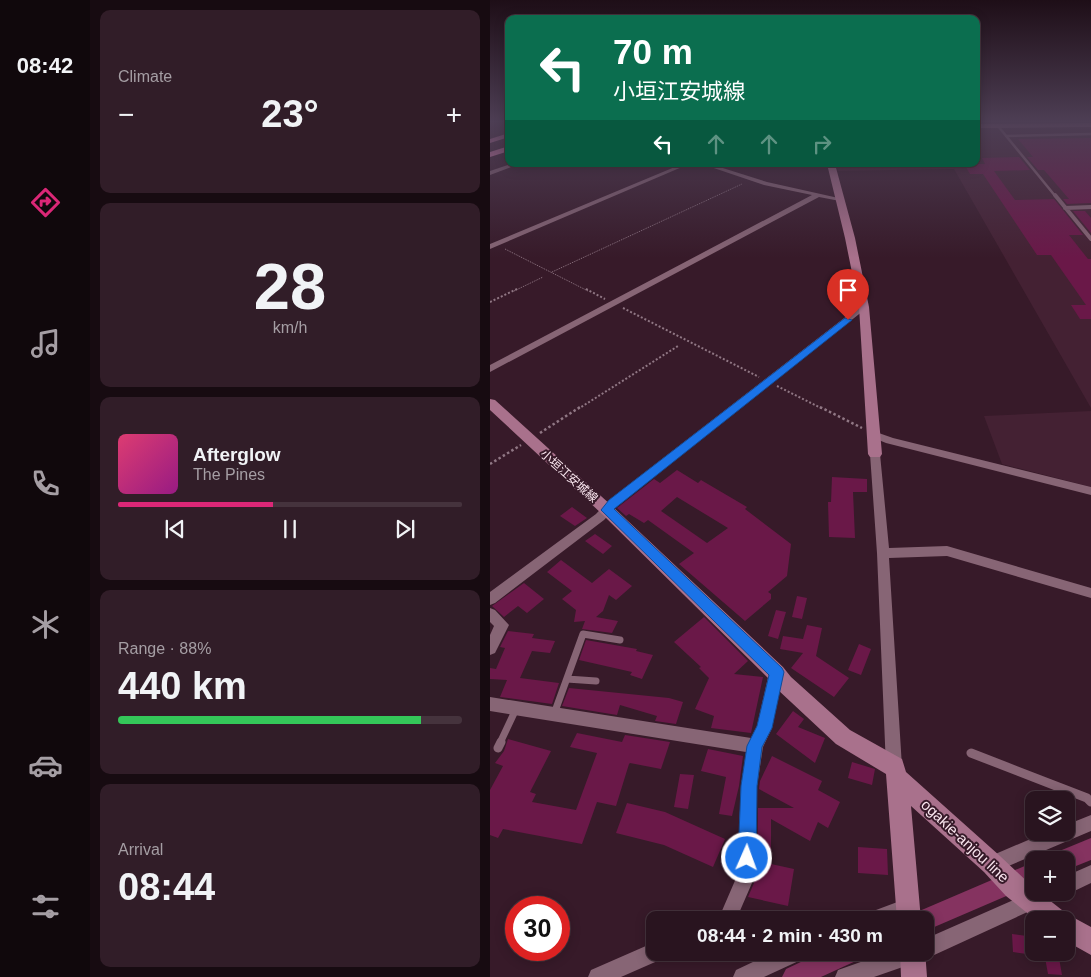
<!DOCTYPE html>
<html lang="en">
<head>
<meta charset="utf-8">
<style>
	body { margin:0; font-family:Helvetica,"Noto Sans JP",sans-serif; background:#311d28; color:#f1f3f6; height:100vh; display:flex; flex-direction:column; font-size:19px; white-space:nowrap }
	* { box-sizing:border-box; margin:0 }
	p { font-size:16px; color:#a59ea4 }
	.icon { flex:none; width:28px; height:28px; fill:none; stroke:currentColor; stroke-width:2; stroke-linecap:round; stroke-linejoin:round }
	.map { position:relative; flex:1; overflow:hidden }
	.side { display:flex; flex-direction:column; gap:10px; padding:10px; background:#170b11; width:400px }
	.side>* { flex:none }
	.guide { position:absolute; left:15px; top:15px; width:475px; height:152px; border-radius:10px; box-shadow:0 2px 12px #0003,0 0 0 1px #45333d; background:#0b6e4f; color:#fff; overflow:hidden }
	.fabs { position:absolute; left:535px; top:791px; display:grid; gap:10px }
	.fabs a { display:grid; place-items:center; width:50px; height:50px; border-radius:10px; background:#29141f; box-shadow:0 2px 12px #0003,0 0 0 1px #45333d; font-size:25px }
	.speed { position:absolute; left:15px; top:896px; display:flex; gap:10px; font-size:25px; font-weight:700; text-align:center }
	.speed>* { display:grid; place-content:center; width:65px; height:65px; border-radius:50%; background:#29141f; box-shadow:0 2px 12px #0003,0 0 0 1px #45333d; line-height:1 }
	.speed .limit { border:8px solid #d22; background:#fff; color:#111 }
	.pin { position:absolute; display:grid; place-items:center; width:42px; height:42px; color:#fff; margin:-51px -21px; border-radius:50% 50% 50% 0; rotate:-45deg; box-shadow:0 0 5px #0007 }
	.pin .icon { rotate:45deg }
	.me { position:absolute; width:55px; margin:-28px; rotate:2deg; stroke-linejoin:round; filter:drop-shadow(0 0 4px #0008) }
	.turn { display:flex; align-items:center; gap:18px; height:105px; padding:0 25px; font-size:22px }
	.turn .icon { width:65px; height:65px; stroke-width:2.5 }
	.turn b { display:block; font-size:35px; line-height:42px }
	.lanes { display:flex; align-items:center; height:48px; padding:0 25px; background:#0003; justify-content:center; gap:25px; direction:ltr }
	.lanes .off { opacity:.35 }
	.big { font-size:38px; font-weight:800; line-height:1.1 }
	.side .card { flex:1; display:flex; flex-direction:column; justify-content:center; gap:8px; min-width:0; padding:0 18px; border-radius:10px; background:#311d28 }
	.side .dial { align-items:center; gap:0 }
	.dial b { font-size:65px; line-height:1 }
	.song { display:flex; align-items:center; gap:15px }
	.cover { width:60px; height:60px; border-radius:8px; background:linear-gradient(135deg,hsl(340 70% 55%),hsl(310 70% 35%)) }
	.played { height:5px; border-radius:2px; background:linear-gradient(90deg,#db2777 45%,#45333d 45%) }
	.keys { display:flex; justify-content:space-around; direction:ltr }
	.heat { display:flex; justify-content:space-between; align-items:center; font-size:28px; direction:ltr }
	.charge { height:8px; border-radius:4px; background:linear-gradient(90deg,#34c759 88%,#45333d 0) }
	.trip { position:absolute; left:156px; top:911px; width:288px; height:50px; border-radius:10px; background:#29141f; box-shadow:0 2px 12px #0003,0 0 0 1px #45333d; font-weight:800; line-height:50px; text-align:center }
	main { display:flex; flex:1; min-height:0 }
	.tabs { display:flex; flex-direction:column; width:90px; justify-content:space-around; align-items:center; background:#10080c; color:#a59ea4 }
	.tabs .icon { width:35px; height:35px }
	.tabs .selected { color:#db2777 }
	.tabs b { font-size:22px; color:#f1f3f6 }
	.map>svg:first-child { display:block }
	.built { fill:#442133 }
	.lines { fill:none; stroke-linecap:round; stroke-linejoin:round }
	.canal { fill:#853360; fill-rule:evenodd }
	.building { fill:#6a1848; fill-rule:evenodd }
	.path-far2 { stroke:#907784; stroke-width:1; stroke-dasharray:1 1; stroke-linecap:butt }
	.path-far1 { stroke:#907784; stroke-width:2; stroke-dasharray:2 2; stroke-linecap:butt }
	.path { stroke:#907784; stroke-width:2.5; stroke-dasharray:2.5 2.5; stroke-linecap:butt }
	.lane-far3 { stroke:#876575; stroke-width:2.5 }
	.lane-far2 { stroke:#876575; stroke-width:4 }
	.lane-far1 { stroke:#876575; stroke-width:7 }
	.lane { stroke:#876575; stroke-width:9 }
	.street { fill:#876575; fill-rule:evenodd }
	.secondary { fill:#a9718c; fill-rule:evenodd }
	.highway { fill:#f78dc3; fill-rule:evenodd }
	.route { fill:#1a73e8; stroke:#114b97 }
	.labels { text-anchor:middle; stroke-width:4; stroke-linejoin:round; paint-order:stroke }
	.street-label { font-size:12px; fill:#fae6ef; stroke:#371a29 }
	.near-street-label { font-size:15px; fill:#fae6ef; stroke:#371a29 }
</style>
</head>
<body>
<main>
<nav class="tabs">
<b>08:42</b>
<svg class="icon selected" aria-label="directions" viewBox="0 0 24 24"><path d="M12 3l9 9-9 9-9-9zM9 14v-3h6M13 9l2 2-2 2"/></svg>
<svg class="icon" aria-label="music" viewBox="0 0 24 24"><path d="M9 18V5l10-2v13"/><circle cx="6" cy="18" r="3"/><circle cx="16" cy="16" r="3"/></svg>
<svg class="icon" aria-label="phone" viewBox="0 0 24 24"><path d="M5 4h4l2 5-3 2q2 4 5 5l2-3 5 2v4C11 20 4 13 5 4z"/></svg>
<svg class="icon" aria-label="climate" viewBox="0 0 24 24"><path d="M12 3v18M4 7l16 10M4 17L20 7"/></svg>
<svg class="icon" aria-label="car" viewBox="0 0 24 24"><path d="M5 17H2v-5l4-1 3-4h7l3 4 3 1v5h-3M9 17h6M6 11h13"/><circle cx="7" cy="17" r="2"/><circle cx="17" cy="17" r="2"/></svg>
<svg class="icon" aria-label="filters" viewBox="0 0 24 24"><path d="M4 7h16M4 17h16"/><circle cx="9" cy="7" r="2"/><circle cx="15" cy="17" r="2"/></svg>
</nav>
<section class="side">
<div class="card"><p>Climate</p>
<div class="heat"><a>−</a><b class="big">23°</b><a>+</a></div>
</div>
<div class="card dial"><b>28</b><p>km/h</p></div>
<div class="card">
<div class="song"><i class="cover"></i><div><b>Afterglow</b><p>The Pines</p></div></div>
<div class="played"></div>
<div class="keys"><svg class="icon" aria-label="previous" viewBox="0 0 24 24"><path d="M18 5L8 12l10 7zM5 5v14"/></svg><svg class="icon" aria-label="pause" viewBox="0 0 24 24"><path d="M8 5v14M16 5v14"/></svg><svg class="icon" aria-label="next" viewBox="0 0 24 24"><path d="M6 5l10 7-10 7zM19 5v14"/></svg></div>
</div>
<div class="card"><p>Range · 88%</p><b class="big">440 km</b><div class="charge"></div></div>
<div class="card"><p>Arrival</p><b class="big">08:44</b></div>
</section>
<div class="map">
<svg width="601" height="977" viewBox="0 0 601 977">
	<rect width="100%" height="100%" fill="#371a29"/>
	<path class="built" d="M 601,126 L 601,408 L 464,169 L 348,171 L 346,164 L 486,164 L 486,127 Z
		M 601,411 L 601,487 L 512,464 L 494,416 Z"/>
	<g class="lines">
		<path class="canal" d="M 601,838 L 601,860 L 576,870 L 576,860 L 564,860 L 567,852 Z
			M 544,862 L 544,884 L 435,931 L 435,920 L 424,920 L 427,912 Z
			M 332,952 L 371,952 L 368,960 L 331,977 L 292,977 L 296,969 Z"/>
	</g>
	<path class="building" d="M 601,138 L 601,203 L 577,204 L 573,199 L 579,199 L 554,170 L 548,170 L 537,157 L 543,157 L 528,139 Z
		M 529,157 L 540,170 L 504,171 L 525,200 L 564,199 L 593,235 L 579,235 L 598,259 L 601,259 L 601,319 L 590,319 L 581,305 L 596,305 L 561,255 L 547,255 L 493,174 L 480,174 L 474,164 L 495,164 L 492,158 Z
		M 583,211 L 595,211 L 601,218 L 601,233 Z
		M 187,470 L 208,483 L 211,480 L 257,507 L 255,509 L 301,544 L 297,576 L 278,592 L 281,594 L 281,599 L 255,621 L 189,564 L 204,553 L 158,520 L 154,523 L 139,514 L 136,516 L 127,508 L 164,479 L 170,483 ZM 187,497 L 238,528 L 217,543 L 171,511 Z
		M 342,477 L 377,479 L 377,492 L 363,492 L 365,538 L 339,537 L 338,502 L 341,502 Z
		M 82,507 L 97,518 L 85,526 L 70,516 Z
		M 105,534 L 122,546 L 113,554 L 95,541 Z
		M 71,560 L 102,583 L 119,569 L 142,586 L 126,600 L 119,595 L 113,611 L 106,617 L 128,621 L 122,633 L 92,629 L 95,621 L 84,622 L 86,610 L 72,599 L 82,591 L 57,572 Z
		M 34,583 L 54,599 L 37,613 L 28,606 L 14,617 L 2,606 Z
		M 307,596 L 317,598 L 312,619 L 302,617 Z
		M 286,610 L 296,612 L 288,639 L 278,636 Z
		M 214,617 L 258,661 L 244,674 L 273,677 L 261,733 L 221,728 L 224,716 L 205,709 L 219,678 L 209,668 L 211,667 L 184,642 Z
		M 317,625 L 332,628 L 326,656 L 359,678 L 344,697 L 301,668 L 313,653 L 290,649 L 293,636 L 313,639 Z
		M 18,631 L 44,634 L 42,638 L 65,641 L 60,653 L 42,651 L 30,678 L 69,683 L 62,704 L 10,697 L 17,680 L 0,679 L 0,668 L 6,669 L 15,648 L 10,647 Z
		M 96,640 L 147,649 L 146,651 L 163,655 L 152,679 L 140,675 L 142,672 L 89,660 Z
		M 369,644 L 381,649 L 371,675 L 358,670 Z
		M 79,688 L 179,698 L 193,702 L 186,724 L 165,721 L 167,716 L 130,705 L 127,715 L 72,706 Z
		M 303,711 L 314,719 L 308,727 L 335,738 L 325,763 L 286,734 Z
		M 87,733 L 132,742 L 135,735 L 180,742 L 171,769 L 140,763 L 139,764 L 126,806 L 107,802 L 92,844 L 13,829 L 8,838 L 0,835 L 0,790 L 13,766 L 5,763 L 14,751 L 18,739 L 61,751 L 40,792 L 46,794 L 42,802 L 86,810 L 107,753 L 80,747 Z
		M 218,749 L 253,756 L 249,786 L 242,816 L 229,814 L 236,777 L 211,771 Z
		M 282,756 L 332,781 L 328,790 L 350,802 L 338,828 L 328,822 L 320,841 L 281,819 L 281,864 L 304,869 L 298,906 L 258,897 L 267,876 L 268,808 L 304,808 L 269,789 L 270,781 Z
		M 362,762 L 385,769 L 382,785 L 358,778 Z
		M 190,774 L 204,775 L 198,809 L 184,807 Z
		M 137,803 L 175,812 L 235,839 L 223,867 L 174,845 L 126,833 Z
		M 368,847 L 397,849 L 398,875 L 368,873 Z
		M 522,934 L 544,937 L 544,955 L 523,952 Z
		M 554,952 L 568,952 L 572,975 L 558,974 Z"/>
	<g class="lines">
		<path class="path-far2" d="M 15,249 L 98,291
			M 62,272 L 252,184
			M 24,291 L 53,277"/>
		<path class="path-far1" d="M 96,289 L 115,299
			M 0,302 L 27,289
			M 133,308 L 269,377
			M 287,386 L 333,409
			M 88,409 L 188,346"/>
		<path class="path" d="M 330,407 L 372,428
			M 50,433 L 90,407
			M 0,464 L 31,445"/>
		<path class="lane-far3" d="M 508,126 L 566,197
			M 516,136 L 601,134"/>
		<path class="lane-far2" d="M 565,195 L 601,239
			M 575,208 L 601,207"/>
		<path class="lane-far1" d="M 77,679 L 106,681
			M 64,714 L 93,634 L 130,640
			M 10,743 L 26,709"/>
		<path class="lane" d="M 8,748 L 11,742
			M 481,753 L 597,798 L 601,802"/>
		<path class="street" d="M 21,164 L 29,164 L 0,175 L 0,171 Z
			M 192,164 L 199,164 L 0,249 L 0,244 Z
			M 212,164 L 220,164 L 277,182 L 353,199 L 350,201 L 329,197 L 0,372 L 0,365 L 322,195 L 274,185 Z
			M 371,305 L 378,307 L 127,506 L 114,520 L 5,603 L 0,605 L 0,592 L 106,514 L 119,500 Z
			M 383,431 L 403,438 L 601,487 L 601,495 L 396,443 L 379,436 L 378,434 L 379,432 Z
			M 385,450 L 390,454 L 399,548 L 457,546 L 601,588 L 601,598 L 457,556 L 399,558 L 412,767 L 410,773 L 404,775 L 398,773 L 396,767 L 387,553 L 380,454 Z
			M 0,608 L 5,610 L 19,625 L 5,653 L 0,655 L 0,635 L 4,626 L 0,622 Z
			M 286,666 L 291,668 L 293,673 L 282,728 L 273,747 L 267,786 L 265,876 L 246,920 L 228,920 L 247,876 L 251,786 L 256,752 L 0,711 L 0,697 L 261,738 L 267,726 L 279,673 L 281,668 Z
			M 601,815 L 601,831 L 502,873 L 496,870 L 493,864 L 496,858 L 557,832 L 576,832 L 576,825 Z
			M 601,865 L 601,883 L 576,895 L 571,893 L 568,898 L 442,956 L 435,959 L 431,957 L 430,961 L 384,977 L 345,977 L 348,970 L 399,952 L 435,952 L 435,939 L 544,891 L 544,892 L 576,892 L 576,876 Z
			M 418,898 L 425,900 L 427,907 L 425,914 L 408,920 L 376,920 L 378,913 Z
			M 165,942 L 165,952 L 174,952 L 172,959 L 131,977 L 98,977 L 101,970 Z
			M 284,952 L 315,952 L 313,959 L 274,977 L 243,977 L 246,970 Z"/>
		<path class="secondary" d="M 601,123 L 601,127 L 486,128 L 486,124 Z
			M 337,164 L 345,164 L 365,238 L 379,307 L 392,454 L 390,457 L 380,457 L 378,454 L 369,307 L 355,238 Z
			M 0,399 L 5,400 L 122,506 L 293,667 L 301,677 L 360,730 L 412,759 L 416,772 L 510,856 L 544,888 L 544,892 L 549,892 L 577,914 L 601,927 L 601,955 L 576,941 L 576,920 L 546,920 L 516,896 L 494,872 L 421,806 L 431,920 L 407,920 L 396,774 L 346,744 L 287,689 L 279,679 L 112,514 L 0,410 Z
			M 435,950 L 437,977 L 411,977 L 410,952 L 435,952 Z"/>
		<path class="highway" d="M 19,133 L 19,137 L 0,143 L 0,139 Z
			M 19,146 L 19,151 L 0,157 L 0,152 Z"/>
	</g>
	<linearGradient id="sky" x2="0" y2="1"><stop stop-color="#1e0e17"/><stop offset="0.47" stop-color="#4d3e54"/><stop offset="1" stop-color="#4d3e54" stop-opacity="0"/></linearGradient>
	<rect width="601" height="258" fill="url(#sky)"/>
	<path class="route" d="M 355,318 L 362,320 L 124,509 L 292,668 L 294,672 L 282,728 L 272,747 L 267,786 L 266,858 L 263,864 L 257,867 L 250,864 L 248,858 L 251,786 L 257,746 L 267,726 L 279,675 L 111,510 L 119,500 Z"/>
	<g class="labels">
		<g class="street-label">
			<text transform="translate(79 476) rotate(42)" y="4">小垣江安城線</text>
		</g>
		<g class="near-street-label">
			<text transform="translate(475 841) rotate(43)" y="5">ogakie-anjou line</text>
		</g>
	</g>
</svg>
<div class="fabs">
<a><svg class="icon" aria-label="layers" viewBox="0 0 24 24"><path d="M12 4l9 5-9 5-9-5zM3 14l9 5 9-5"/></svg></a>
<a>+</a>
<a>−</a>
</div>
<div class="speed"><div class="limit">30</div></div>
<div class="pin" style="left:358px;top:320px;background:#d93025"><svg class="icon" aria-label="arrive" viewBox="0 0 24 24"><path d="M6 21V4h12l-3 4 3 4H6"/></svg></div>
<svg class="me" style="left:257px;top:858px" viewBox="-20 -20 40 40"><circle r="17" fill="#1a73e8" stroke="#fff" stroke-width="3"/><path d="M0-11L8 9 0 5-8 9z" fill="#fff"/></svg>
<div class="trip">08:44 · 2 min · 430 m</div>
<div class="guide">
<div class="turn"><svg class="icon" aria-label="left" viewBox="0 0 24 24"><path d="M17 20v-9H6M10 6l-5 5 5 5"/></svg><div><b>70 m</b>小垣江安城線</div></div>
<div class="lanes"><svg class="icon" aria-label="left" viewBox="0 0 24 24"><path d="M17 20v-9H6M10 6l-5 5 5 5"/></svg><svg class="icon off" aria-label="ahead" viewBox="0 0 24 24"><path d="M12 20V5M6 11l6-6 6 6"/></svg><svg class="icon off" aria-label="ahead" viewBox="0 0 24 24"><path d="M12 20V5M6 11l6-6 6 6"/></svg><svg class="icon off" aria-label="right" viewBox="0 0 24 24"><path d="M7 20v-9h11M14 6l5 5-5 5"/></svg></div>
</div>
</div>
</main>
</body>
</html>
